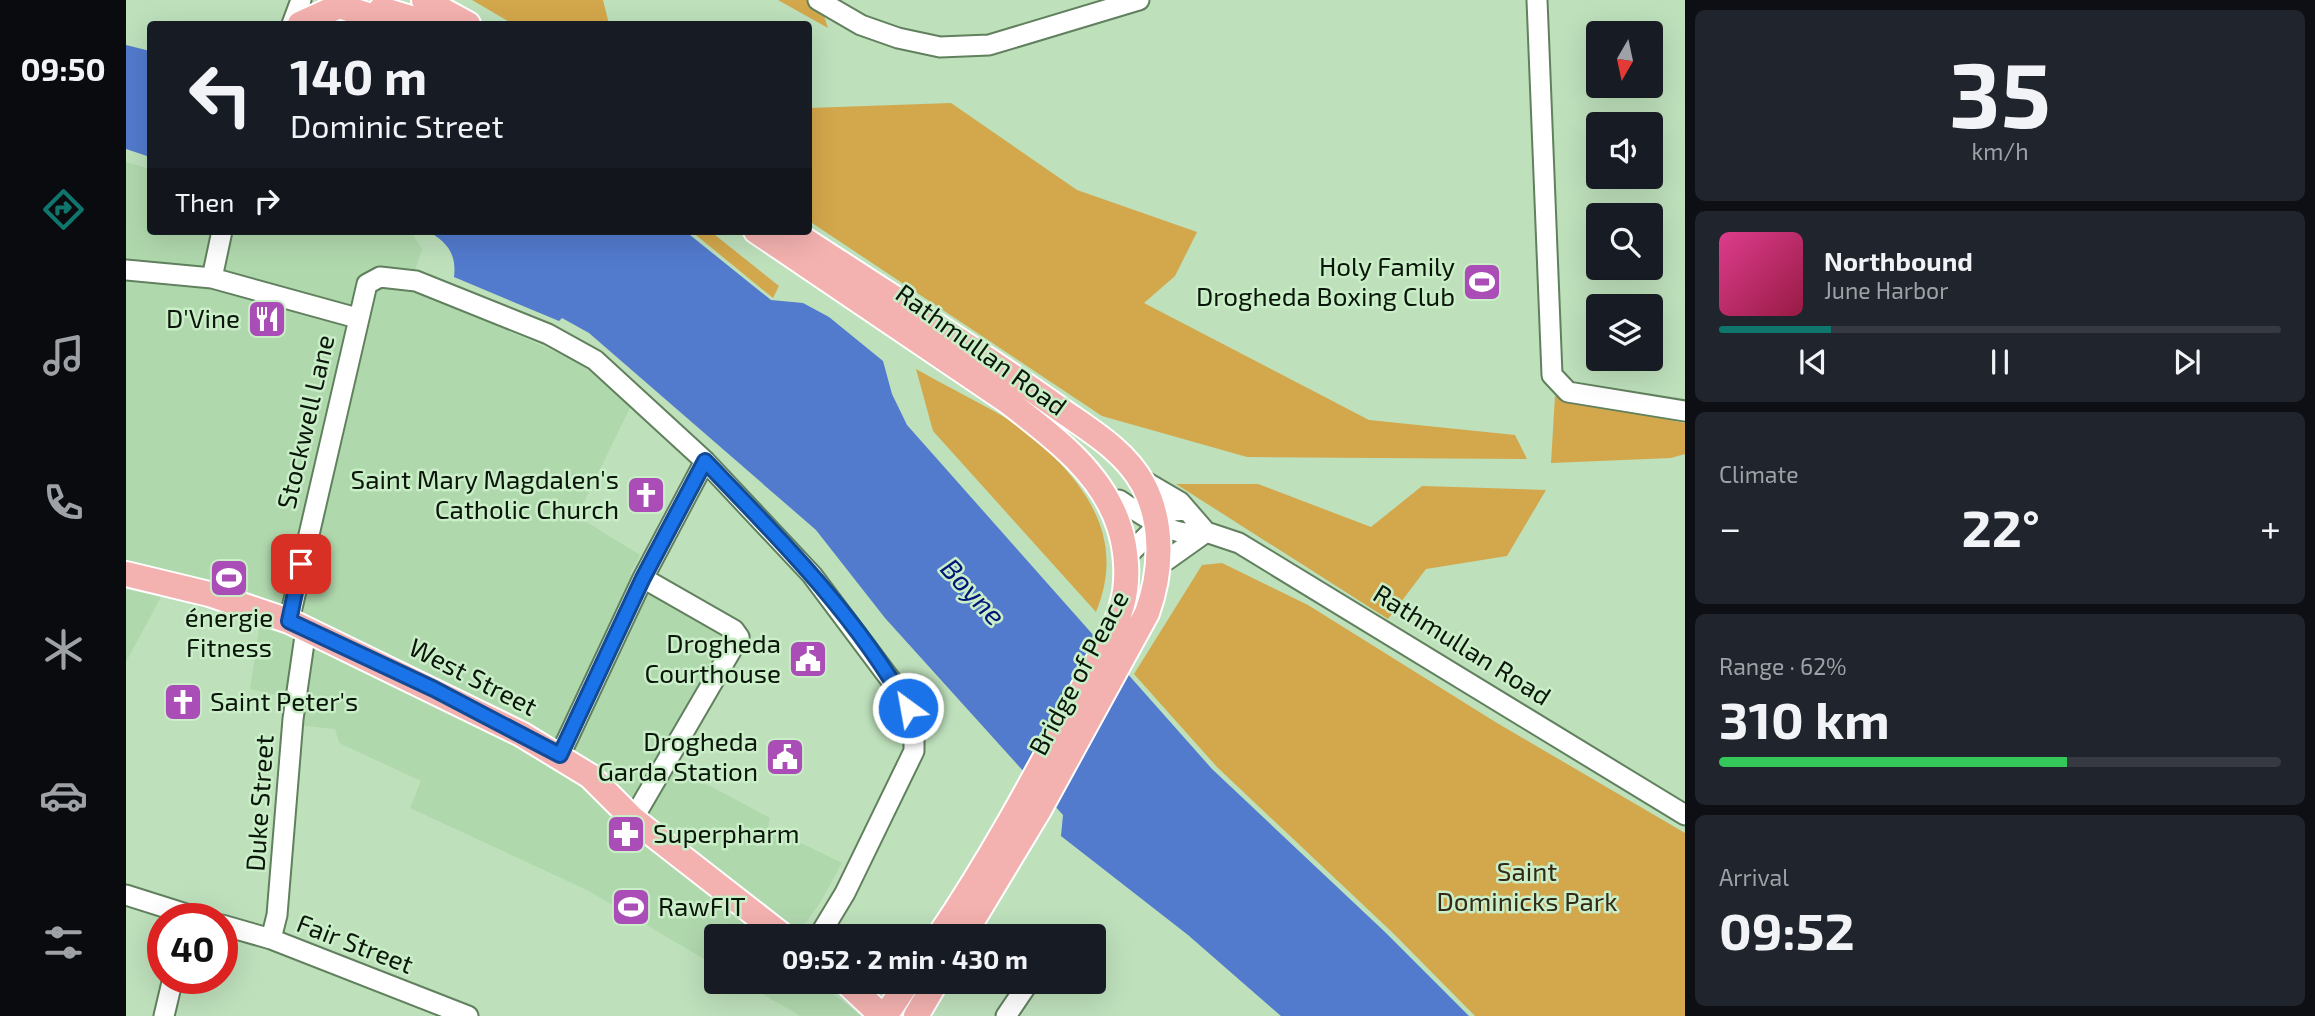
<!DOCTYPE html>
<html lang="en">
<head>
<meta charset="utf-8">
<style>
	body { margin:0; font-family:"Exo 2",sans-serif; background:#20242c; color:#f1f3f6; height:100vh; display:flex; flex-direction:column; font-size:26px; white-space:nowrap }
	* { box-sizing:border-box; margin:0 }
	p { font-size:23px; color:#9ea1a6 }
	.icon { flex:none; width:38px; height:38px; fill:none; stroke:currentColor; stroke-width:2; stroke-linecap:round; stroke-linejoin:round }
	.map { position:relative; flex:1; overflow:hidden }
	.sheet { display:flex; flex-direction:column; gap:10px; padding:10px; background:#0d0f14; width:630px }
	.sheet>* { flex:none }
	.banner { position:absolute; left:21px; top:21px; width:665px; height:214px; border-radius:7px; box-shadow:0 7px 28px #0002; background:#171b24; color:#f1f3f6; overflow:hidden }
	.needle { width:46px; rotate:189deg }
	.tools { position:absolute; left:1460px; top:21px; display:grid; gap:14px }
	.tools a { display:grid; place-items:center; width:77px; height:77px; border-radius:7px; background:#171b24; box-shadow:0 7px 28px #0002; font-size:35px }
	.speed { position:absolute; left:21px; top:903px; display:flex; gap:14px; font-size:35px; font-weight:700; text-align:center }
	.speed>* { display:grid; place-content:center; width:91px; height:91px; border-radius:50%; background:#171b24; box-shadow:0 7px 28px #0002; line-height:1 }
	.speed .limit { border:10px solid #d22; background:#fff; color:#111 }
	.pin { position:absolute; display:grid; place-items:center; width:60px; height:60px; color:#fff; margin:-30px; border-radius:14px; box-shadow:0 4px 10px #0006 }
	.me { position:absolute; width:77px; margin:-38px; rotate:328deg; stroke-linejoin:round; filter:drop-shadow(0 0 5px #0008) }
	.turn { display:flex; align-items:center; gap:24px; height:147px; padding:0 28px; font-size:32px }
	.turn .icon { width:91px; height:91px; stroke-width:2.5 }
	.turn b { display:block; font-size:49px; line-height:60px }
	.then { display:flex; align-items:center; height:66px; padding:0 28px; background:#0003; gap:14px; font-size:26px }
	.big { font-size:52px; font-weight:700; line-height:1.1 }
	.sheet .card { flex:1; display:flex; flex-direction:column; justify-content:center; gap:10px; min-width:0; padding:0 24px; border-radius:10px; background:#20242c }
	.sheet .dial { align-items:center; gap:0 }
	.dial b { font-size:91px; line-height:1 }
	.song { display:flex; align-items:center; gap:21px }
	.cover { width:84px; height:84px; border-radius:10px; background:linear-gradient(135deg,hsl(330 70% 55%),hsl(340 70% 35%)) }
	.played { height:7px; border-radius:4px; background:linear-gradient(90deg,#0f766e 20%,#363941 20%) }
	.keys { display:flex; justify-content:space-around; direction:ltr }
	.heat { display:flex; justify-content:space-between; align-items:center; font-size:38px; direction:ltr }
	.charge { height:10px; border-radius:5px; background:linear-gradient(90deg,#34c759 62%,#363941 0) }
	.trip { position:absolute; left:578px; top:924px; width:402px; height:70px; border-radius:7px; background:#171b24; box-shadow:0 7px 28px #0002; font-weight:700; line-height:70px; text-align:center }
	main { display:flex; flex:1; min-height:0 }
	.dock { display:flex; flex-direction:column; width:126px; justify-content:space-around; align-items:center; background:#090b0e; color:#9ea1a6 }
	.dock .icon { width:49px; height:49px }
	.dock .selected { color:#0f766e }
	.dock b { font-size:32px; color:#f1f3f6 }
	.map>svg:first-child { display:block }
	.built { fill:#b0d8ad }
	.green { fill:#d3a74b }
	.water { fill:#527acd }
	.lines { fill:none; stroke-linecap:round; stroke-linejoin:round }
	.minor-casing { stroke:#61805e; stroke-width:23 }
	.major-casing { stroke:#fff; stroke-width:28 }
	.minor { stroke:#fff; stroke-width:19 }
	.major { stroke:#f3b1af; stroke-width:24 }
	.route-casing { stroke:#114b97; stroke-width:18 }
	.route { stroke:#1a73e8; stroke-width:12 }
	.labels { text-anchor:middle; stroke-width:5; stroke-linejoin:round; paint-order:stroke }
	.poi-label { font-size:26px; fill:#0a1609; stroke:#caeec8; text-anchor:end }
	.street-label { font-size:26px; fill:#0a1609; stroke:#caeec8 }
	.park-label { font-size:26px; fill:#332917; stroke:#caeec8 }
	.water-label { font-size:28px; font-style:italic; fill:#001578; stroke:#caeec8 }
</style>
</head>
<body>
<main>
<nav class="dock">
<b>09:50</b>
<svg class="icon selected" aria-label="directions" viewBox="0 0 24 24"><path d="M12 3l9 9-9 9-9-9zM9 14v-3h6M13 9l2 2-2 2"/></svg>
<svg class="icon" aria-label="music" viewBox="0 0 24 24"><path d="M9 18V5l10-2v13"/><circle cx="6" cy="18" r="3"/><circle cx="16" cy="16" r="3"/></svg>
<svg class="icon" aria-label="phone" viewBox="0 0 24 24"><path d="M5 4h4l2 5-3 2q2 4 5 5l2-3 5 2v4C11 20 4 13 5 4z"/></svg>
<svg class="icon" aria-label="climate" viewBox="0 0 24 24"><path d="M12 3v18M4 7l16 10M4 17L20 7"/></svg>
<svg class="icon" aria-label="car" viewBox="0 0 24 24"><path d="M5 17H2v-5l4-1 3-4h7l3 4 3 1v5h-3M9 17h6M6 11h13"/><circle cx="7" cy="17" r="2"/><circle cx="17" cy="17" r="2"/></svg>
<svg class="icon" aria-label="filters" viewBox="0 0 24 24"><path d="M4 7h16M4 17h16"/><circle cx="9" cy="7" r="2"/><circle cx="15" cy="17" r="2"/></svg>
</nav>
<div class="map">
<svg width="1559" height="1016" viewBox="0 0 1559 1016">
	<rect width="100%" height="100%" fill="#bee0bb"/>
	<path class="built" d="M 0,162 L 24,169 L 24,231 L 268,231 L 287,235 L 296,249 L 284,286 L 454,363 L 505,406 L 451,516 L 514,555 L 504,574 L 606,642 L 537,761 L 644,818 L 642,827 L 716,863 L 694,903 L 670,936 L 590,936 L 590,966 L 461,890 L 284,808 L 295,781 L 213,743 L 209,729 L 171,725 L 172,700 L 124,689 L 134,622 L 36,595 L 0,662 Z
		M 616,982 L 691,982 L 736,1016 L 674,1016 Z"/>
	<path class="green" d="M 346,0 L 477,0 L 483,24 L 387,24 Z
		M 652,0 L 682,0 L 698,16 L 702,28 Z
		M 825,103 L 951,190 L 1071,232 L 1049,276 L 1018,303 L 1243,420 L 1389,435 L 1401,459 L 1121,457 L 976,416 L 683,221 L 683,108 Z
		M 565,231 L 584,231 L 653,286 L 647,298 Z
		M 790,369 C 827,390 867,409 903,432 C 913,438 921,449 929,458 C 973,503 995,551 970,612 L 807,431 Z
		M 1429,396 L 1559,423 L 1559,454 L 1545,458 L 1425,463 Z
		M 1050,484 L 1132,484 L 1245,527 L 1296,486 L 1420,490 L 1381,556 L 1300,569 L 1262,619 Z
		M 1096,563 L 1182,605 L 1371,723 L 1559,833 L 1559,1016 L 1349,1016 L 1267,933 L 1091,767 L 1008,674 L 1076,565 Z"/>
	<path class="water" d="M 0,45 L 24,51 L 24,157 L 0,149 Z
		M 301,231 L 559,231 L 645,300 L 677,303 L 703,317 L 757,361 L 766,394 L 781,425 L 1086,769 L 1260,933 L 1343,1016 L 1155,1016 L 1062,935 L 935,836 L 937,815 L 759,618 L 690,530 L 463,333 L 436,318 L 433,321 L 328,277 C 331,253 320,241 301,231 Z"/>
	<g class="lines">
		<g class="minor-casing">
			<path id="minor" d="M 692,0 L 735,25 L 772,38 L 814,47 L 863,45 L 1013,0
				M 1411,0 L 1426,375 L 1442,392 L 1559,411
				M 166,24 L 175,0
				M 0,270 L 86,278 L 231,318
				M 86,278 L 96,231
				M 1013,478 L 1054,502 L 1080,532 L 1113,543 L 1559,815
				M 982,503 L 993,500 C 1018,516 1049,540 1080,532
				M 999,558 L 1046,511 L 1061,510
				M 1033,561 L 1041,560 L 1079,533
				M 163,621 L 241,284 L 254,277 L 290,281 L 422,334 L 469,360 L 579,461 L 686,575 L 773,691 L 782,708 L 788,728 L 788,751 L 719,893 L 693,936
				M 434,755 L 517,578 L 579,461
				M 507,819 L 613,637 L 608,630 L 517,578
				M 0,895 L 76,919
				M 96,925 L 145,939 L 342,1016
				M 145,939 L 151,915 L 167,719 L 180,629
				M 38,1016 L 47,978
				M 880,1016 L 903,982"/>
		</g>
		<g class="major-casing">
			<path id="major" d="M 298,0 L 342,24
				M 255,9 L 304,24
				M 174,24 L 213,6 L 271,24
				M 630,231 L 881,401 C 925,435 975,471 993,526 C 1001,550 1003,581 996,605 C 986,641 964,674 947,706 C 905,785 863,862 813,936
				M 665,231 C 755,290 847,347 935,410 C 965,431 999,451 1017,484 C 1038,524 1036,571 1021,613 L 913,810 L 837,936
				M 0,574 L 83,594 L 163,621 L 395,734 L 464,776 L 507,819 L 657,936
				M 720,982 L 756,1016
				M 759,1016 L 782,982
				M 790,1016 L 810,982"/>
		</g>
		<use href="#minor" class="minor"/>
		<use href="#major" class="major"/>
	</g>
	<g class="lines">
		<g class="route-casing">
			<path id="route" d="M 175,564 L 163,621 L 308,689 L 434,755 L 517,578 L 579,461 C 652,537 730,615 782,708"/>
		</g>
		<use href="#route" class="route"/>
	</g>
	<defs>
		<g id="stadium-square" transform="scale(2.0125)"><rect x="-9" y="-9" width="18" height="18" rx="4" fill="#ab4db6" stroke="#caeec8"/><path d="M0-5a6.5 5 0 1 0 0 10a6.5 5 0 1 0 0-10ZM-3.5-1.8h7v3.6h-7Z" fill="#fff"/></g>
		<g id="restaurant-square" transform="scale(2.0125)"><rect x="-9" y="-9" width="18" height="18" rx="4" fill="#ab4db6" stroke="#caeec8"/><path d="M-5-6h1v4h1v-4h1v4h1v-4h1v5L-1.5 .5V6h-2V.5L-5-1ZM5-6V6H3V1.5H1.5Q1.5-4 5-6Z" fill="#fff"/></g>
		<g id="church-square" transform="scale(2.0125)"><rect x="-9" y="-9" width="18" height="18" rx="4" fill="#ab4db6" stroke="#caeec8"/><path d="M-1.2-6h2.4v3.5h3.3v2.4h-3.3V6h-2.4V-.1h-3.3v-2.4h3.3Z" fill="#fff"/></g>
		<g id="civic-square" transform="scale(2.0125)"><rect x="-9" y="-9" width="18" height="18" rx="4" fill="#ab4db6" stroke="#caeec8"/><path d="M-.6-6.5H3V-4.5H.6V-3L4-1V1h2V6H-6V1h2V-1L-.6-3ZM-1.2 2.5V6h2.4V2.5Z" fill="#fff"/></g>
		<g id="pharmacy-square" transform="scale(2.0125)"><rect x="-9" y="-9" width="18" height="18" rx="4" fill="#ab4db6" stroke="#caeec8"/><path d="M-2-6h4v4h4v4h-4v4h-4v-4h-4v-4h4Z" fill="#fff"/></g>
	</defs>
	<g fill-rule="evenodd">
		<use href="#stadium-square" x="1356" y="282"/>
		<use href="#restaurant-square" x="141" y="319"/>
		<use href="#church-square" x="520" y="495"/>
		<use href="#stadium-square" x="103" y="578"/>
		<use href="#civic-square" x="682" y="659"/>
		<use href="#church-square" x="57" y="702"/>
		<use href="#civic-square" x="659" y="757"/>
		<use href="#pharmacy-square" x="500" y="834"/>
		<use href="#stadium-square" x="505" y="907"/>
	</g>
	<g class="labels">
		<g class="poi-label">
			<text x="1329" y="276">Holy Family<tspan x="1329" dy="30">Drogheda Boxing Club</tspan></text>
			<text x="114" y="328">D'Vine</text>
			<text x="493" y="489">Saint Mary Magdalen's<tspan x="493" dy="30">Catholic Church</tspan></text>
			<text x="103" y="627" text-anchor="middle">énergie<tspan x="103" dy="30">Fitness</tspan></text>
			<text x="655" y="653">Drogheda<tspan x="655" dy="30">Courthouse</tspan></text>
			<text x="84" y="711" text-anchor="start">Saint Peter's</text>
			<text x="632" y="751">Drogheda<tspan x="632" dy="30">Garda Station</tspan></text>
			<text x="527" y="843" text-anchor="start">Superpharm</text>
			<text x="532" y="916" text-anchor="start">RawFIT</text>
		</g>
		<g class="street-label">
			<text transform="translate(855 350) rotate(36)" y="9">Rathmullan Road</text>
			<text transform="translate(180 422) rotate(-77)" y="9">Stockwell Lane</text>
			<text transform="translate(1336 645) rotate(32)" y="9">Rathmullan Road</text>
			<text transform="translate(953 673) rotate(-62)" y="9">Bridge of Peace</text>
			<text transform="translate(347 677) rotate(27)" y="9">West Street</text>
			<text transform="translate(134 803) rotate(-86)" y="9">Duke Street</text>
			<text transform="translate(229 944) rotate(21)" y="9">Fair Street</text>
		</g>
		<g class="park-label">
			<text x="1401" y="881">Saint<tspan x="1401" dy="30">Dominicks Park</tspan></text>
		</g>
		<g class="water-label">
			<text transform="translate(847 592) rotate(47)" y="10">Boyne</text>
		</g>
	</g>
</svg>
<div class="tools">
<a><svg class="needle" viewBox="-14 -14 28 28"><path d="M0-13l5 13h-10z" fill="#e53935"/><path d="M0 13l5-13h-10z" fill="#9ea1a6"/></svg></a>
<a><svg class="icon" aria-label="sound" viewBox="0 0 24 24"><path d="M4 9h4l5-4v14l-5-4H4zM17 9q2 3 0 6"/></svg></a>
<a><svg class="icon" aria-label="search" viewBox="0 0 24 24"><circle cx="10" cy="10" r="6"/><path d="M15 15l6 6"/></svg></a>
<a><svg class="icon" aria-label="layers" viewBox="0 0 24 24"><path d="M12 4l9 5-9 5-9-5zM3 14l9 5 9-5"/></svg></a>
</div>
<div class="speed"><div class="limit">40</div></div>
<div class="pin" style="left:175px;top:564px;background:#d93025"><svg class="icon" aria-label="arrive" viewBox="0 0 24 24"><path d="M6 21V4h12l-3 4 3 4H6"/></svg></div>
<svg class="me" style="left:782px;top:708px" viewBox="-20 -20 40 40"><circle r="17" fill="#1a73e8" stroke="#fff" stroke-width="3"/><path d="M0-11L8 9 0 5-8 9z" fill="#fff"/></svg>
<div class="trip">09:52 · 2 min · 430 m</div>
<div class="banner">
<div class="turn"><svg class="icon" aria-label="left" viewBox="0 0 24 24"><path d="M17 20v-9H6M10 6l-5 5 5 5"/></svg><div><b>140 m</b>Dominic Street</div></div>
<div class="then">Then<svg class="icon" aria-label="right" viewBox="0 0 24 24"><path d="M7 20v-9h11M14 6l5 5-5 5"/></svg></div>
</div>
</div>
<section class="sheet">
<div class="card dial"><b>35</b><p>km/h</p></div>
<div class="card">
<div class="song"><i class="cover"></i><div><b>Northbound</b><p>June Harbor</p></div></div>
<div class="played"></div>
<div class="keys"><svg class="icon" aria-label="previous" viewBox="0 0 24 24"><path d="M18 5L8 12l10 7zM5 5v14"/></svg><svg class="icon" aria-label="pause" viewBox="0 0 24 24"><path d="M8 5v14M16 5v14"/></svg><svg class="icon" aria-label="next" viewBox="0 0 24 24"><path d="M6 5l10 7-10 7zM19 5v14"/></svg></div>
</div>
<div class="card"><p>Climate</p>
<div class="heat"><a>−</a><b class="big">22°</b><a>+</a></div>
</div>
<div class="card"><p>Range · 62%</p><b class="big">310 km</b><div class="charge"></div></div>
<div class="card"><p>Arrival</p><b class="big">09:52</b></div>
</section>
</main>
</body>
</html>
